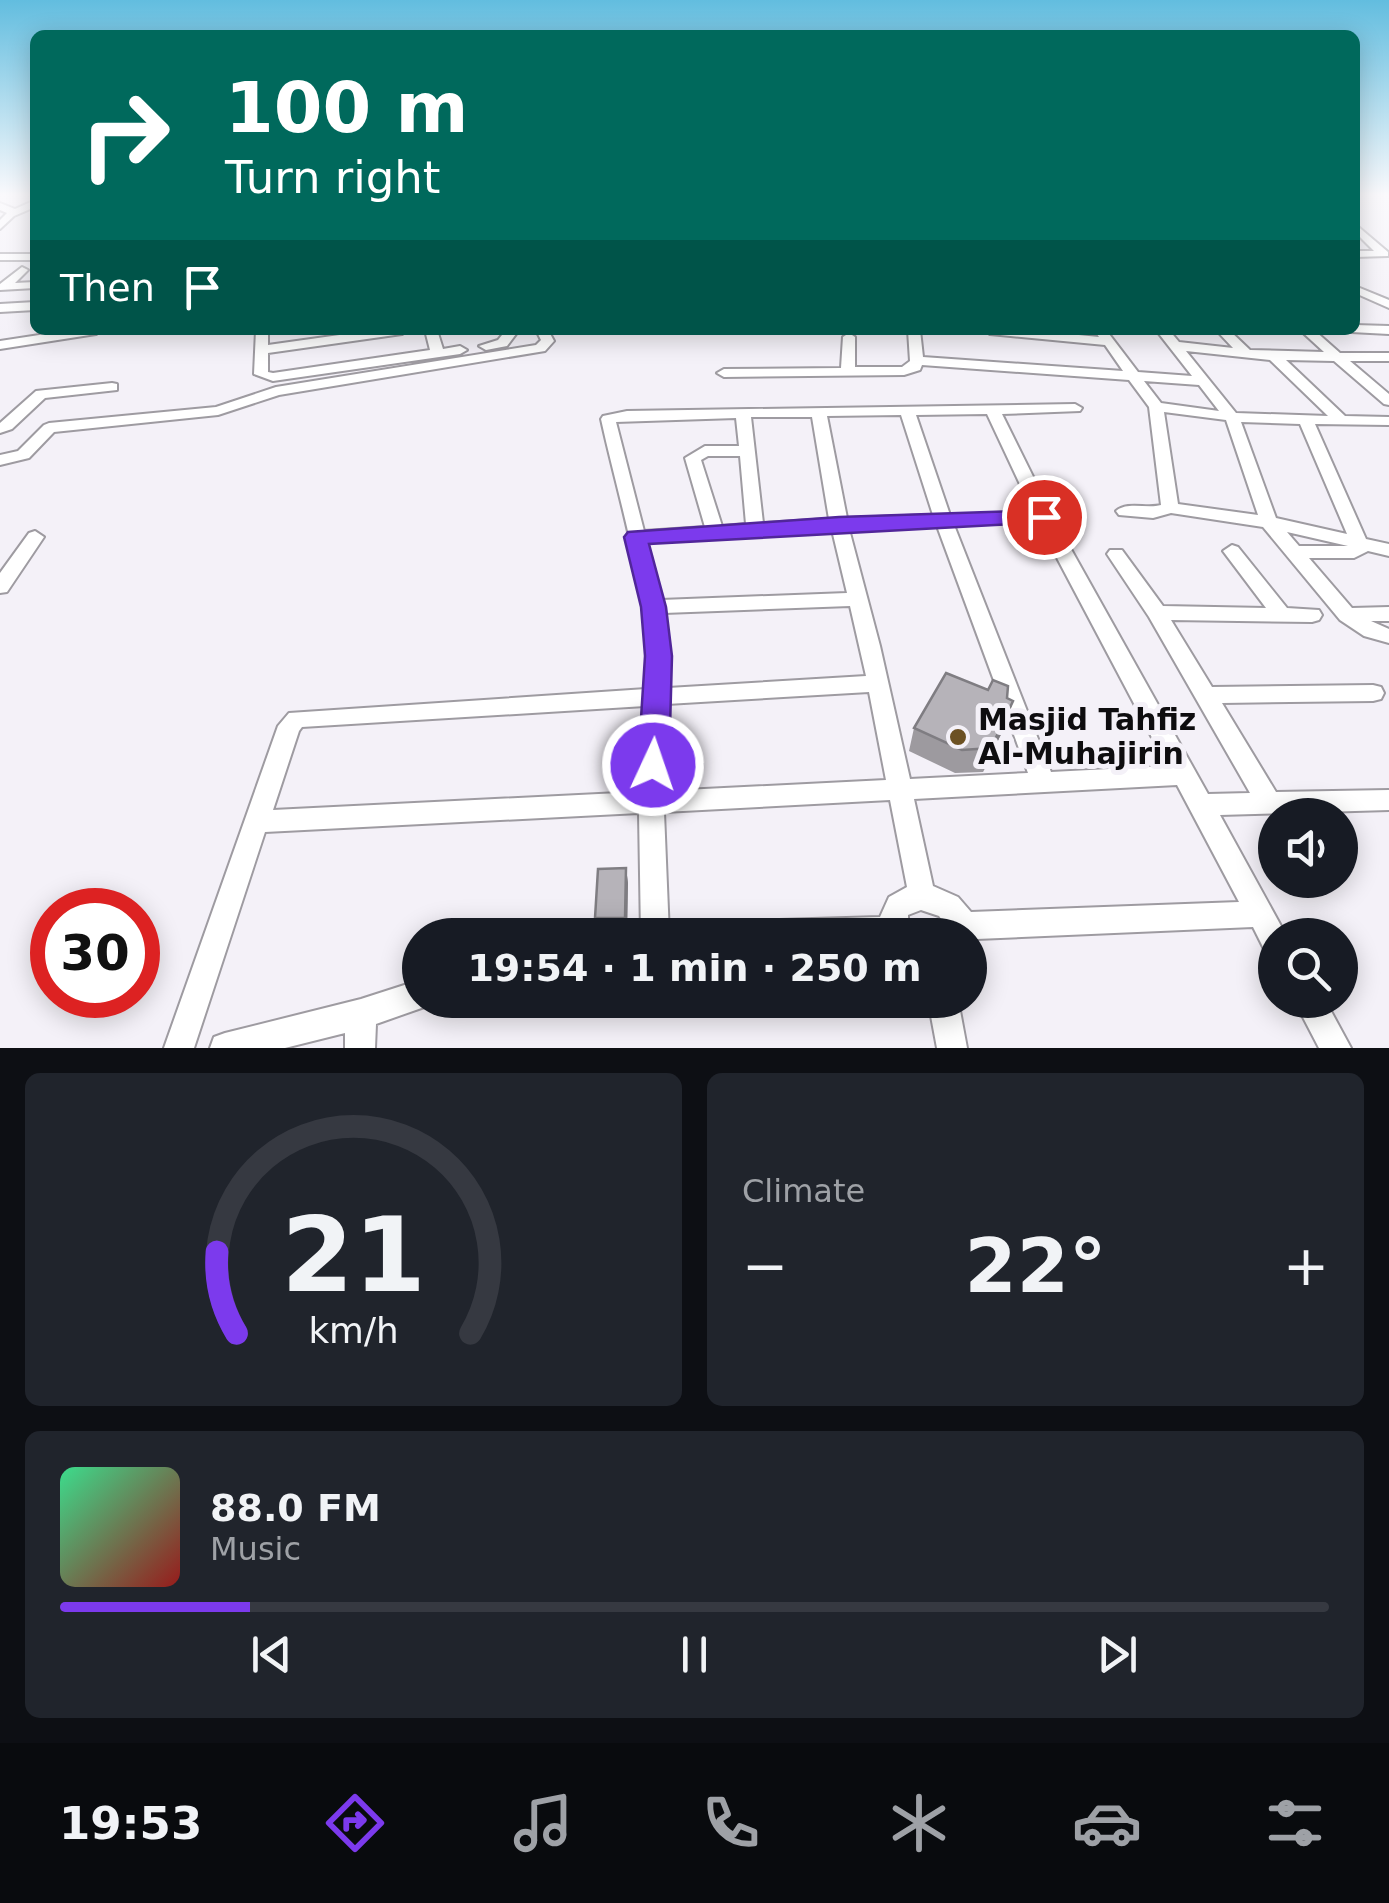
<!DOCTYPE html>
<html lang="en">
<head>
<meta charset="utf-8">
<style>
	body { margin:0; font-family:"DejaVu Sans",sans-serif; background:#20242c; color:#f1f3f6; height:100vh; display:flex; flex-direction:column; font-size:38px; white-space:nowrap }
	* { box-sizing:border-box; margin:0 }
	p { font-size:32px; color:#9ea1a6 }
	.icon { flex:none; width:55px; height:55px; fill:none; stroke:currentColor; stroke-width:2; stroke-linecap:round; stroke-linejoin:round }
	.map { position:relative; height:1048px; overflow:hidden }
	.panel { display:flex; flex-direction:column; gap:25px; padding:25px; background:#0d0f14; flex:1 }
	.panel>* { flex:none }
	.banner { position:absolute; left:30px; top:30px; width:1330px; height:305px; border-radius:15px; box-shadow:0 5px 25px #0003; background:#00695c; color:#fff; overflow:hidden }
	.fabs { position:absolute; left:1258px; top:798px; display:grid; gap:20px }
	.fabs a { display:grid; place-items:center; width:100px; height:100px; border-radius:50%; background:#171b24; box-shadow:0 5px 25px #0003; font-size:50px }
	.speed { position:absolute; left:30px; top:888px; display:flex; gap:20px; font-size:50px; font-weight:700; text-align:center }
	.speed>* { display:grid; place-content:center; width:130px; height:130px; border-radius:50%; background:#171b24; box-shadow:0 5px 25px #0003; line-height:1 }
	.speed .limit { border:15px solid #d22; background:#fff; color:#111 }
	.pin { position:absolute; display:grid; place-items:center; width:85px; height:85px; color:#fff; margin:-42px; border:5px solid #fff; border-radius:50%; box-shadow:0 2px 10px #0007 }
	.me { position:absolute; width:110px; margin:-55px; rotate:3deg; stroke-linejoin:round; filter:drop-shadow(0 0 8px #0008) }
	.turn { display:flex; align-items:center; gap:35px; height:210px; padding:0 30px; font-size:45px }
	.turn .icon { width:130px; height:130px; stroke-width:2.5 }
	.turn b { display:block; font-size:70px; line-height:85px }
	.then { display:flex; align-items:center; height:95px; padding:0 30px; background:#0003; gap:20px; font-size:38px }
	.big { font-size:75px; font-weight:700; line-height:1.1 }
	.panel .tile { flex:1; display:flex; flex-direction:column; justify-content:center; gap:15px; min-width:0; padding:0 35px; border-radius:15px; background:#20242c }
	.panel .dial { align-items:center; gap:0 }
	.dial svg { height:260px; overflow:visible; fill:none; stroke:#363941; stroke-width:7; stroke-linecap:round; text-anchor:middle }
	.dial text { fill:#f1f3f6; stroke:none }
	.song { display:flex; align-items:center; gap:30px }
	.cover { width:120px; height:120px; border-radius:15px; background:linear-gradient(135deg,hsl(150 70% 55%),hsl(0 70% 35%)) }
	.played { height:10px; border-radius:5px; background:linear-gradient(90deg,#7c3aed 15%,#363941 15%) }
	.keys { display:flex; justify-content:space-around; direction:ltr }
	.heat { display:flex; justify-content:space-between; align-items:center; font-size:55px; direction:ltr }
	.panel .tiles { flex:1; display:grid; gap:25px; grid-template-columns:1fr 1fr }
	.tile:last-child { grid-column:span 2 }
	.trip { position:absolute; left:402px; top:918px; width:585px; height:100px; border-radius:50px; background:#171b24; box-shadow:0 5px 25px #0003; font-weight:700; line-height:100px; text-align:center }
	.tabs { display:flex; height:160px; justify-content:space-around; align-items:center; background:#090b0e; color:#9ea1a6 }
	.tabs .icon { width:70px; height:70px }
	.tabs .selected { color:#7c3aed }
	.tabs b { font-size:45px; color:#f1f3f6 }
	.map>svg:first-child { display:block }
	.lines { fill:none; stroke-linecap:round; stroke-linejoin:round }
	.street-casing { stroke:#9e9ba1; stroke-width:4 }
	.street { fill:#fff; fill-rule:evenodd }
	.wall { fill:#9d9a9f }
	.shaded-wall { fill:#7f7d82 }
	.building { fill:#b6b3b9; stroke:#7f7d82; stroke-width:2.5 }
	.route { fill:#7c3aed; stroke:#51269a; stroke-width:2.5 }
	.poi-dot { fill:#6c5123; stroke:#f4f1f8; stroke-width:4 }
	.labels { text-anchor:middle; stroke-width:10; stroke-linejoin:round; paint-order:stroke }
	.near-poi-label { font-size:30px; font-weight:bold; fill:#0e0d0f; stroke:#f4f1f8; text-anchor:start }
</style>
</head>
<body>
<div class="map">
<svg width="1389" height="1048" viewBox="0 0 1389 1048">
	<rect width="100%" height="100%" fill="#f4f1f8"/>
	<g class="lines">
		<g class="street-casing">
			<path id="street" d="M 35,200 L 35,207 L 14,216 L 0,229 L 0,220 L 7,213 L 0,210 L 0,203 L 15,209 Z
				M 1355,224 L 1388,252 L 1388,256 L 1355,257 L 1355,251 L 1374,251 L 1355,232 Z
				M 0,254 L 35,254 L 35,260 L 0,260 Z
				M 22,267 L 28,270 L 15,283 L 35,282 L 35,288 L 0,290 L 0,284 Z
				M 1355,286 L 1389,300 L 1389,308 L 1355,293 Z
				M 35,302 L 35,310 L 0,312 L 0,304 Z
				M 1355,325 L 1389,326 L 1389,334 L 1351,332 L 1355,330 Z
				M 72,330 L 102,330 L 96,334 L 0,349 L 0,341 Z
				M 256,330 L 268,330 L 268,345 L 375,330 L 408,330 L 402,334 L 268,353 L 268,372 L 273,373 L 430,350 L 425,330 L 437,330 L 443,349 L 460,346 L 467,350 L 460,354 L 273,381 L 254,374 Z
				M 506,330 L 519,330 L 507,346 L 486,350 L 479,346 L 498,340 Z
				M 536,330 L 548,330 L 554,341 L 545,351 L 279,395 L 218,415 L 54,432 L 29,458 L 0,465 L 0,455 L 18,451 L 44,425 L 49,423 L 216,407 L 276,387 L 536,345 L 541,340 Z
				M 908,330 L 920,330 L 923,357 L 1123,371 L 1105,345 L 990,334 L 984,330 L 1028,330 L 1099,337 L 1094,330 L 1106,330 L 1138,372 L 1192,376 L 1156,330 L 1169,330 L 1179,342 L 1233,348 L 1216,330 L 1229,330 L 1250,350 L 1324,352 L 1300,330 L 1314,330 L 1340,353 L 1389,353 L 1389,361 L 1350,361 L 1389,394 L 1389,405 L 1384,404 L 1334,361 L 1286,360 L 1345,416 L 1389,417 L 1389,425 L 1315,424 L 1366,539 L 1389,544 L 1389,556 L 1368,551 L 1354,558 L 1309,558 L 1352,608 L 1389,607 L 1389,621 L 1371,621 L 1389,629 L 1389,643 L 1364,636 L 1340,620 L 1263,527 L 1171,513 L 1153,518 L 1119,515 L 1116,511 C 1127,501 1147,509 1161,505 L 1149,407 L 1129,380 L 922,365 L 920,370 L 904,375 L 724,377 L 717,373 L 724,369 L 841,368 L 843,337 L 849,333 L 855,337 L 855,367 L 902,367 L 910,361 ZM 1186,351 L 1270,360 L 1328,416 L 1236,413 ZM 1144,381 L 1199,385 L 1219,411 L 1161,403 ZM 1164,412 L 1226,420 L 1258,515 L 1178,504 ZM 1241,422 L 1300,424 L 1347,534 L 1276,518 ZM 1287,532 L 1348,546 L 1299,546 Z
				M 112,383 L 117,384 L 117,390 L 45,398 L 12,429 L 0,433 L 0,423 L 36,391 Z
				M 1075,404 L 1082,408 L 1080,411 L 1002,414 L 1053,517 L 1208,794 L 1250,793 L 1149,617 L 1107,554 L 1110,550 L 1122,550 L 1163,606 L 1266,608 L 1223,551 L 1232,545 L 1238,547 L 1287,608 L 1319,610 L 1322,615 L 1319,620 L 1312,622 L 1171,620 L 1212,687 L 1373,685 L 1381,687 L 1384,693 L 1381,699 L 1373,701 L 1222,703 L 1276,792 L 1389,790 L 1389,810 L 1220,815 L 1286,935 L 1275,935 L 1275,955 L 1265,951 L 1253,927 L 977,939 L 970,945 L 970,935 L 953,935 L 939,916 L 921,910 L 908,915 L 908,935 L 730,935 L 734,925 L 744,921 L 880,917 L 889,897 L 907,887 L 890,800 L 664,812 L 669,935 L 641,935 L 639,813 L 265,832 L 194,1048 L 164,1048 L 278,726 L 289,713 L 646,689 C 652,600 620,506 601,419 L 603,416 L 627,411 ZM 987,414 L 1033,512 L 950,515 L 916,415 ZM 901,415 L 933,515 L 847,518 L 827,416 ZM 751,417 L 812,417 L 829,519 L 763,523 ZM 736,418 L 739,446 L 705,446 L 685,458 L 705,527 L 644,531 L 616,422 ZM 708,456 L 740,456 L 746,524 L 722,526 L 701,460 ZM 1038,522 L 1167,766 L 1051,772 L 954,525 ZM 937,526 L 1028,773 L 910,779 L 880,646 L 849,529 ZM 832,530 L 847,593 L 661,600 L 646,542 ZM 850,606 L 866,676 L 668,688 L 669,657 L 664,613 ZM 869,692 L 886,780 L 664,791 L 667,704 ZM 645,706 L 639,792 L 273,810 L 299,731 L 302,727 ZM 1177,785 L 1239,902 L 971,912 L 958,897 L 933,886 L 914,799 Z
				M 35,531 L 44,537 L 7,592 L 0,593 L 0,573 L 29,533 Z
				M 420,980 L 420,1000 L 433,1000 L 430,1005 L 376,1024 L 375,1048 L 345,1048 L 345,1033 L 285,1048 L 210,1048 L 214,1037 L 225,1033 L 361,999 Z
				M 928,1000 L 958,1000 L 967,1048 L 937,1048 Z
				M 1294,1000 L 1325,1000 L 1351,1048 L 1319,1048 Z"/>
		</g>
		<use href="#street" class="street"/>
	</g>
	<path class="wall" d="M 988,690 L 1013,701 L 1006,724 L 983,772 L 955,773 L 909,751 L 914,728 Z
		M 626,868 L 628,883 L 627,932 L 597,933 L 595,918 Z"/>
	<path class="shaded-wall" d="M 1013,701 L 1006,724 L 983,772 L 991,748 Z
		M 626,868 L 628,883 L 627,932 L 625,918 Z"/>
	<path class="building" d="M 946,673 L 988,690 L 993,680 L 1008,686 L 1007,698 L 1013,701 L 991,748 L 962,750 L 914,728 Z
		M 626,868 L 625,918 L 595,918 L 598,869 Z"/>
	<linearGradient id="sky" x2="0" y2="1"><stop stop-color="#62bddf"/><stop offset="0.57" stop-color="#faf9fc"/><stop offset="1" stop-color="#faf9fc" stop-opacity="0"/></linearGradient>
	<rect width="1389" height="342" fill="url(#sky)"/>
	<path class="route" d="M 1044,510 L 1052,512 L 1056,517 L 1052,522 L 649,544 L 666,607 L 672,656 L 669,765 L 664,774 L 653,778 L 642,774 L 638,765 L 645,656 L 641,607 L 624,537 L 628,532 L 839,517 Z"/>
	<circle class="poi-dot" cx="958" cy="737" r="10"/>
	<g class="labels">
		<g class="near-poi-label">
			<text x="978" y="730">Masjid Tahfiz<tspan x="978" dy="34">Al-Muhajirin</tspan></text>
		</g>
	</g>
</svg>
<div class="fabs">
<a><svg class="icon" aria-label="sound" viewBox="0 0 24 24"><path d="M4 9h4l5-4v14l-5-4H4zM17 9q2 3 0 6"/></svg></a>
<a><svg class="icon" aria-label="search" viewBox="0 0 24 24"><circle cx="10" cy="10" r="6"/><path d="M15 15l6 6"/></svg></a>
</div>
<div class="speed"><div class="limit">30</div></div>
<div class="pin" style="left:1044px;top:517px;background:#d93025"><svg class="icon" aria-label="arrive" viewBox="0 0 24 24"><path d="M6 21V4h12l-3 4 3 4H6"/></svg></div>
<svg class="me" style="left:653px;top:765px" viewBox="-20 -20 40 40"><circle r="17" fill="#7c3aed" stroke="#fff" stroke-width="3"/><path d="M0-11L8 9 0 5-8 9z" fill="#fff"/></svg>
<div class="trip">19:54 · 1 min · 250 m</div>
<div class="banner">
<div class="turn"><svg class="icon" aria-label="right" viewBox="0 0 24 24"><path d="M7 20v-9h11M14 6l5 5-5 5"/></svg><div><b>100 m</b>Turn right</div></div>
<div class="then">Then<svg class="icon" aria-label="arrive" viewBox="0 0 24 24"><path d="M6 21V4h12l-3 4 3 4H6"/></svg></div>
</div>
</div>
<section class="panel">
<div class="tiles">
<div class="tile dial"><svg viewBox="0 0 100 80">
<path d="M14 69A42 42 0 1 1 86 69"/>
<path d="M14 69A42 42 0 0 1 8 44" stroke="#7c3aed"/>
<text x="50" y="56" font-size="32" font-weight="700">21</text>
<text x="50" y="72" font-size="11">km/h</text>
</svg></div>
<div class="tile"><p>Climate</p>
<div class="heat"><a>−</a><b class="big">22°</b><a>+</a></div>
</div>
<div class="tile">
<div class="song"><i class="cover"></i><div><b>88.0 FM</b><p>Music</p></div></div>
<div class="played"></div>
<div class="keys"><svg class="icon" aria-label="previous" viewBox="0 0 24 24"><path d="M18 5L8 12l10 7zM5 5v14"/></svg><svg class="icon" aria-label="pause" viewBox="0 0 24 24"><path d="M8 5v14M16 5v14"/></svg><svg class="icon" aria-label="next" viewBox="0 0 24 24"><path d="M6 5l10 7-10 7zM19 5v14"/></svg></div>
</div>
</div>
</section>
<nav class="tabs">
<b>19:53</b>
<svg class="icon selected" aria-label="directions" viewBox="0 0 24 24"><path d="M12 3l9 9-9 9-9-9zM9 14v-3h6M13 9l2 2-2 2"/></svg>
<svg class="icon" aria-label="music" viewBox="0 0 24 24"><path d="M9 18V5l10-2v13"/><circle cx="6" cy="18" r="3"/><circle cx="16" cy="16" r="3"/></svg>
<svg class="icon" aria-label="phone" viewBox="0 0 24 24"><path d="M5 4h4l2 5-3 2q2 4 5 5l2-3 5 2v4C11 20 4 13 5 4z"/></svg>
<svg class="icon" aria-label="climate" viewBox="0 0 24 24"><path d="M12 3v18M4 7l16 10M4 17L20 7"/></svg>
<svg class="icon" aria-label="car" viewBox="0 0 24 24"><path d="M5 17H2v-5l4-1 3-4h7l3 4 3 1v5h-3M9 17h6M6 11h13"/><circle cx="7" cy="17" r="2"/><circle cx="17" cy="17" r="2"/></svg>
<svg class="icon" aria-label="filters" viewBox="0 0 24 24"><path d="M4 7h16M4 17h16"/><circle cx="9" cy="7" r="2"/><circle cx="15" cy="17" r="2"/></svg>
</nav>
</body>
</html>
